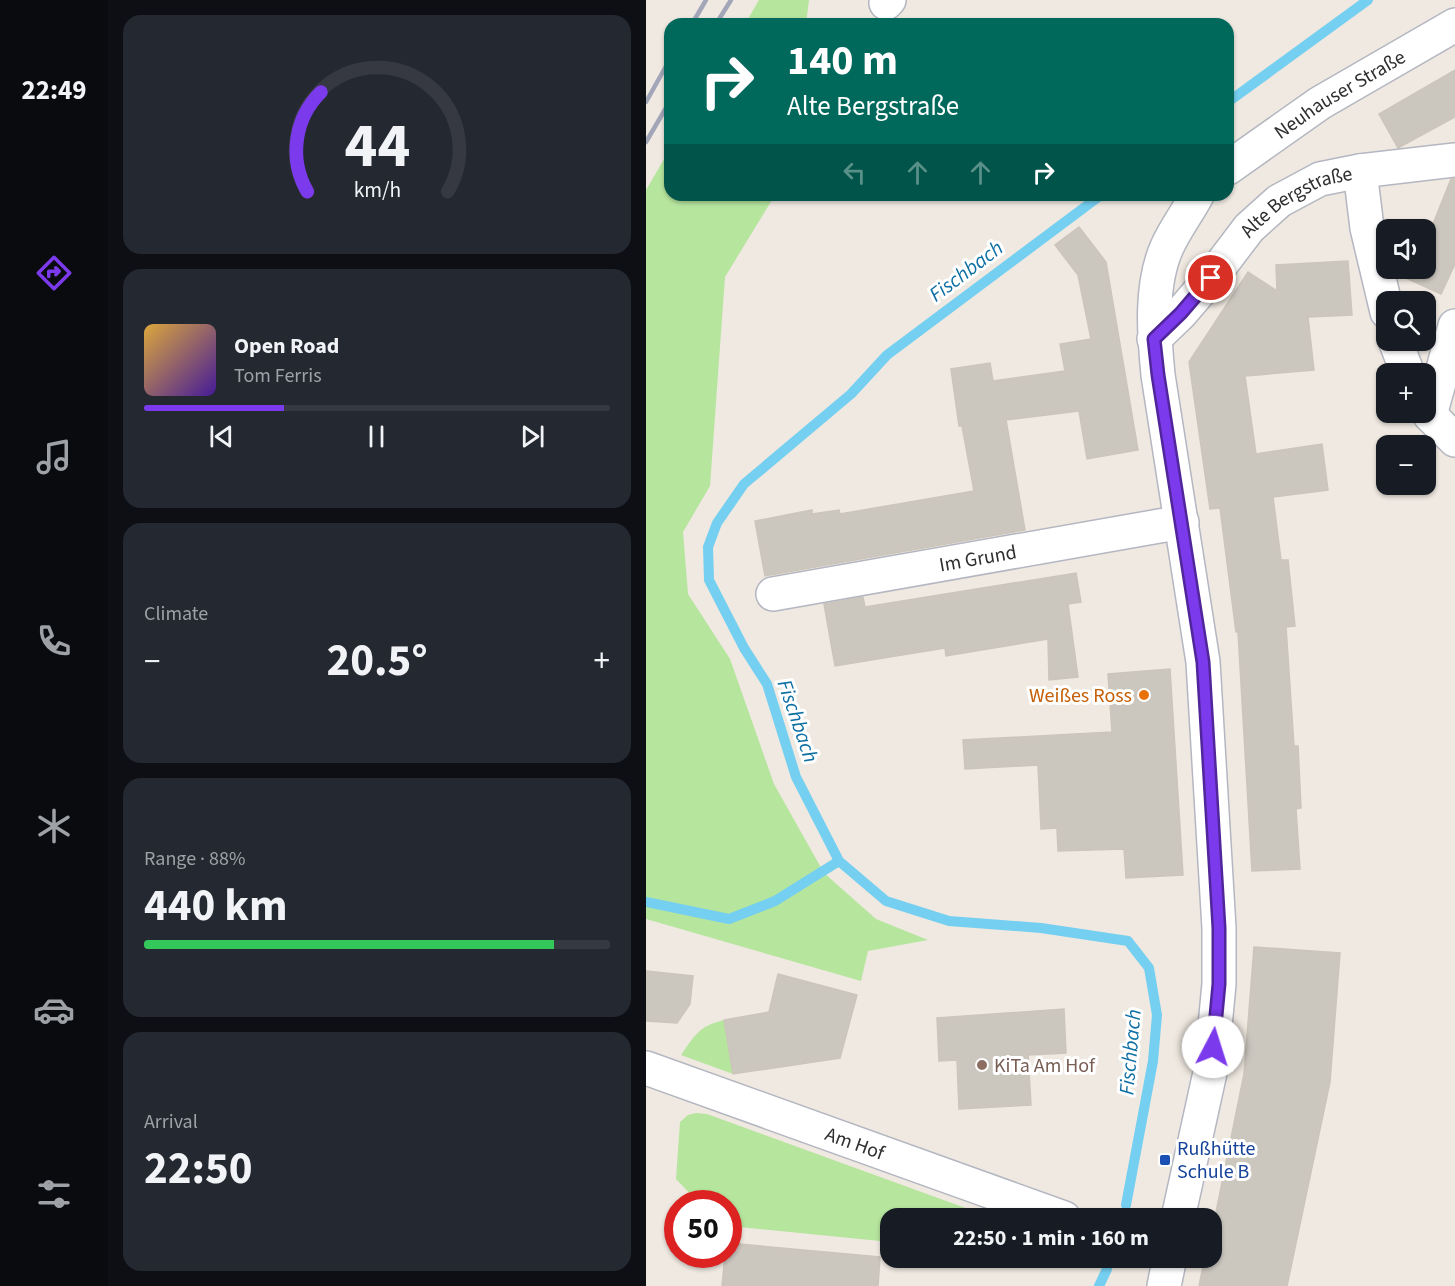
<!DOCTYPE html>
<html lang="en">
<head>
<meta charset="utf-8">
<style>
	body { margin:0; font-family:"Source Sans 3",sans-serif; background:#242831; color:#f1f3f6; height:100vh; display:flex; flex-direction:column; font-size:22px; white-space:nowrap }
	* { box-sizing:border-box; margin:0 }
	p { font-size:20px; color:#9ea1a6 }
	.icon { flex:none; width:33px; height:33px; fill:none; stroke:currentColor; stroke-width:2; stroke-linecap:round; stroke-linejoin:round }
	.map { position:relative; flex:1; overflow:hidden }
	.sheet { display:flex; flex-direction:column; gap:15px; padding:15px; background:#0d0f14; width:538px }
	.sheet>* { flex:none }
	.hud { position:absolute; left:18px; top:18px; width:570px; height:183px; border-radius:18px; box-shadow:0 2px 4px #0004; background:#00695c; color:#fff; overflow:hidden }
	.tools { position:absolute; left:730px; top:219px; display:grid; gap:12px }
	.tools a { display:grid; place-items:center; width:60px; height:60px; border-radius:12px; background:#171b24; box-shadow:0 2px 4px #0004; font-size:30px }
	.speed { position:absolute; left:18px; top:1190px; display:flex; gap:12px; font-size:30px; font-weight:700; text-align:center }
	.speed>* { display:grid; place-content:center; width:78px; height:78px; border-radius:50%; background:#171b24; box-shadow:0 2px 4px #0004; line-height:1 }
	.speed .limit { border:9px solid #d22; background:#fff; color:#111 }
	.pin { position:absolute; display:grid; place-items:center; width:51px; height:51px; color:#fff; margin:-26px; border:3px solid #fff; border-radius:50%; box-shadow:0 2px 6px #0007 }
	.me { position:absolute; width:66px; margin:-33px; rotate:5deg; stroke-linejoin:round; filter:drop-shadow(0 0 4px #0008) }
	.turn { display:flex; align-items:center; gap:21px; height:126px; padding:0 24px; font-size:27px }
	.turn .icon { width:78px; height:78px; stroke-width:2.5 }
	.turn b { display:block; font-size:42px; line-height:51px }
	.lanes { display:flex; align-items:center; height:57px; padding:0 24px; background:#0003; justify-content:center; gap:30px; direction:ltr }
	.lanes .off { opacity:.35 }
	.big { font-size:45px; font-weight:700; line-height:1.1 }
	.sheet .card { flex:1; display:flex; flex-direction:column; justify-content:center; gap:9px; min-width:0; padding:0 21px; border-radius:18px; background:#242831 }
	.sheet .dial { align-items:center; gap:0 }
	.dial svg { height:156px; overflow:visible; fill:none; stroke:#363941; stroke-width:7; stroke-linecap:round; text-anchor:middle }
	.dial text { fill:#f1f3f6; stroke:none }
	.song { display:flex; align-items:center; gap:18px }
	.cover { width:72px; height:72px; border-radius:9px; background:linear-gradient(135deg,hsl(40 70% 55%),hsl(260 70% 35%)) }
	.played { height:6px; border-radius:3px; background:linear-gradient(90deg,#7c3aed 30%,#363941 30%) }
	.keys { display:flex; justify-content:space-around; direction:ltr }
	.heat { display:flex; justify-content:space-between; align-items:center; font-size:33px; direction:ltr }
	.charge { height:9px; border-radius:4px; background:linear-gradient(90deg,#34c759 88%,#363941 0) }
	.trip { position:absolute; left:234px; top:1208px; width:342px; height:60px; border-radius:18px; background:#171b24; box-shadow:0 2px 4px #0004; font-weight:700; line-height:60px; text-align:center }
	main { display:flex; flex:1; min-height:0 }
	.dock { display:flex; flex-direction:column; width:108px; justify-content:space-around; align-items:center; background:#090b0e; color:#9ea1a6 }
	.dock .icon { width:42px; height:42px }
	.dock .selected { color:#7c3aed }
	.dock b { font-size:27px; color:#f1f3f6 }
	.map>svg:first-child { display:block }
	.green { fill:#b6e59e }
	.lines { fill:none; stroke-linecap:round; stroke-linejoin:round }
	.stream { stroke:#75cff0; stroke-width:10 }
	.building { fill:#cbc7bf; stroke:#cbc5ba; stroke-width:1.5 }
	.street-casing { stroke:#b4b7c1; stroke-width:36 }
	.secondary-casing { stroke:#b4b7c1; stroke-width:36 }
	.street { stroke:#fff; stroke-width:33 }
	.secondary { stroke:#fff; stroke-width:33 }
	.rail { stroke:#a3a6b8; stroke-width:4.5 }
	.route-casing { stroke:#51269a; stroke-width:15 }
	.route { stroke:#7c3aed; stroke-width:10 }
	.food-dot { fill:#e8710a; stroke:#fff; stroke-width:2 }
	.education-dot { fill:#8d6e63; stroke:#fff; stroke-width:2 }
	.transit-dot { fill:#1a4fb4; stroke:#fff; stroke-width:2 }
	.labels { text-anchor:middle; stroke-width:6; stroke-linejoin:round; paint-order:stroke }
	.street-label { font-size:20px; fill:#2e2e2e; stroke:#fff }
	.food-label { font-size:20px; fill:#c56008; stroke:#fff; text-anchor:end }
	.education-label { font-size:20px; fill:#785e54; stroke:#fff; text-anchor:start }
	.transit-label { font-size:20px; fill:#164399; stroke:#fff; text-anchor:start }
	.water-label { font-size:21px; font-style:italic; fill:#0d6fa3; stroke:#fff }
</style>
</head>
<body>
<main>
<nav class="dock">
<b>22:49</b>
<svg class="icon selected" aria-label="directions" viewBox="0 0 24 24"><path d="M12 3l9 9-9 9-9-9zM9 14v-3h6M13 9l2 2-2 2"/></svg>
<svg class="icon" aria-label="music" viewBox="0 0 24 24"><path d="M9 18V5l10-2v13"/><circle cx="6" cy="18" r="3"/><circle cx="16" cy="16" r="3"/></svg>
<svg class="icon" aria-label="phone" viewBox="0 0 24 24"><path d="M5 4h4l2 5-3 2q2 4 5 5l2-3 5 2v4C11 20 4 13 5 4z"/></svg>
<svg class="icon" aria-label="climate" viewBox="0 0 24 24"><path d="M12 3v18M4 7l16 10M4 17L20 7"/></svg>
<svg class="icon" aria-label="car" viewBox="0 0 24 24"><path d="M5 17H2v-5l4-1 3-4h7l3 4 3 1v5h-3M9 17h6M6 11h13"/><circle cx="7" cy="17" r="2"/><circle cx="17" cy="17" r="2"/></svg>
<svg class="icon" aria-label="filters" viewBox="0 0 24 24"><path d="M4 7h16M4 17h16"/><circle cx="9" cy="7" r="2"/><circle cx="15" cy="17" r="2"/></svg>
</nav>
<section class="sheet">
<div class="card dial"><svg viewBox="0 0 100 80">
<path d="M14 69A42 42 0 1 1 86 69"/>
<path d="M14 69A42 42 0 0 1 21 18" stroke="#7c3aed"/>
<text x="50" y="56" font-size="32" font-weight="700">44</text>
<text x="50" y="72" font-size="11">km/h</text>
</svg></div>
<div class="card">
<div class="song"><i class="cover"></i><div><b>Open Road</b><p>Tom Ferris</p></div></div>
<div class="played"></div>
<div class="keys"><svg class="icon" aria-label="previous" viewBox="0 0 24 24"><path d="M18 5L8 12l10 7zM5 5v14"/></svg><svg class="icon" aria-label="pause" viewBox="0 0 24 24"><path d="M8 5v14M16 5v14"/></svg><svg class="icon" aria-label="next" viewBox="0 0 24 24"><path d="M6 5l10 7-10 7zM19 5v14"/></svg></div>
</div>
<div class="card"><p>Climate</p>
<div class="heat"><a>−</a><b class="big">20.5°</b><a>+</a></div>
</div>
<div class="card"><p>Range · 88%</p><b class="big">440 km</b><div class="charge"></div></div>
<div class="card"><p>Arrival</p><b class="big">22:50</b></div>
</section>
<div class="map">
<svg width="809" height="1286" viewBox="0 0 809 1286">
	<rect width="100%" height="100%" fill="#efe9e1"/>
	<path class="green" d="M 113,0 L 163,0 L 160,24 L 99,24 Z
		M 24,149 L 24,195 L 129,195 L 79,277 L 64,486 L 37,532 L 42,594 L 84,659 L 128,784 L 178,873 L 230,919 L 282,940 L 222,951 L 215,981 L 0,919 L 0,190 Z
		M 78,1020 L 87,1074 L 35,1055 C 49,1035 53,1026 78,1020 Z
		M 50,1113 L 61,1114 L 347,1218 L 244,1218 L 244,1242 L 83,1226 L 82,1203 L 53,1203 L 30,1179 L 34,1122 L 42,1115 Z"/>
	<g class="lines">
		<path class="stream" d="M 582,102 L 722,0
			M 455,195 L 241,355 L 205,394 L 98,484 L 71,523 L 62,547 L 63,580 L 98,648 L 121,684 L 150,777 L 193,861 L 240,901 L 303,921 L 395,928 L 482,941 L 503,968 L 511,1015 L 507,1061 L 480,1205
			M 0,902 L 83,919 L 129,901 L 193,861
			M 453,1286 L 461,1269"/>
	</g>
	<path class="building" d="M 809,70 L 809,117 L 752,148 L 733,114 Z
		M 805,179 L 809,179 L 809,264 L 795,294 L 751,274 L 754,268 L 780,268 L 780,230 L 772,230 L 774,224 L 785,229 Z
		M 433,227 L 460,262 L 492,450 L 441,459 L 433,411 L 360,420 L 379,530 L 119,576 L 109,521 L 166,510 L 166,514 L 193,510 L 194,514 L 328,491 L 316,426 L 313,426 L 305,369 L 344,363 L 347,381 L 419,371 L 414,344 L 445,339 L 432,275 L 409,245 Z
		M 702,261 L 706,315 L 662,317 L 668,370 L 599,376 L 610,454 L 676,444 L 682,490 L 627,497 L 635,560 L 642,560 L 649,626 L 640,627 L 648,746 L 652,746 L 655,808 L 650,809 L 654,869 L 606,871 L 592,632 L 590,632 L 574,508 L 564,509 L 543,362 L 602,272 L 631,291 L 630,265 Z
		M 430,573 L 435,602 L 422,604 L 432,677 L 403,680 L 402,639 L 300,656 L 299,648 L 189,666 L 178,604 L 217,597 L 219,607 Z
		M 524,669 L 537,875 L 480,878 L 478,849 L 412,851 L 411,828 L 395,829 L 392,765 L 319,769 L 317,740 L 466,732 L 462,674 Z
		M 608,947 L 694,953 L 684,1082 L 641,1286 L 553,1286 L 559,1257 L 566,1257 L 566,1232 L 598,1074 Z
		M 0,971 L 47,976 L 44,1004 L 31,1023 L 0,1021 Z
		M 132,974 L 211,995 L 194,1058 L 87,1074 L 78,1020 L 123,1012 Z
		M 418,1009 L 420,1053 L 382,1055 L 385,1105 L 313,1109 L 311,1060 L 293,1061 L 291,1018 Z
		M 82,1243 L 234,1257 L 232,1286 L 76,1286 L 79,1254 L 82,1254 Z"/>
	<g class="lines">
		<g class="street-casing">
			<g id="street">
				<path d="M 240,3 L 243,0"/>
				<path d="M 714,171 L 721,228 L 741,312"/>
				<path id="s1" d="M 508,339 L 535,313 L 565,278 L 603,228 L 633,201 L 674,179 L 714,171 L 809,160"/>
				<path d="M 749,340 L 762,374"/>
				<path d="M 780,407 L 784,415 L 809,440"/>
				<path d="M 784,415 L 809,326"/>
				<path id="s2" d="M 127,594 L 536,522"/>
				<path id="s3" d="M 0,1068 L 418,1218"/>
			</g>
		</g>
		<g class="secondary-casing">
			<g id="secondary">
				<path id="s4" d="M 582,168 L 674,103 L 809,25"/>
				<path d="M 532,1218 L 565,1068 L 573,984 L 573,928 L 557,662 L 512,375 C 508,334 504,285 521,247 C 529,229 542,212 551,195"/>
				<path d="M 518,1286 L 524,1257"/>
			</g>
		</g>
		<use href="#street" class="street"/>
		<use href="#secondary" class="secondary"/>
		<path class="rail" d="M 46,24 L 60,0
			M 70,24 L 85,0
			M 0,102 L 24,59
			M 0,142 L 24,101"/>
	</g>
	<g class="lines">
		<g class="route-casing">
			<path id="route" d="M 565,278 L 535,313 L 508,339 L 512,375 L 557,662 L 573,928 L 573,984 L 567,1047"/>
		</g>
		<use href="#route" class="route"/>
	</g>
	<circle class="food-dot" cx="498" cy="695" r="6"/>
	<circle class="education-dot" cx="336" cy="1065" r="6"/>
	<rect class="transit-dot" x="513" y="1154" width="12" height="12" rx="3"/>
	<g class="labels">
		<g class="street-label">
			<text dy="7" stroke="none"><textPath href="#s4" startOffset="134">Neuhauser Straße</textPath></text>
			<text dy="7" stroke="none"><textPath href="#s1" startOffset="202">Alte Bergstraße</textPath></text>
			<text dy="7" stroke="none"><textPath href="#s2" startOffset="208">Im Grund</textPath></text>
			<text dy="7" stroke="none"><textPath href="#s3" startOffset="222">Am Hof</textPath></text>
		</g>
		<g class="food-label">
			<text x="486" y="702">Weißes Ross</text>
		</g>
		<g class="education-label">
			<text x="348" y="1072">KiTa Am Hof</text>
		</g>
		<g class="transit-label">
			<text x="531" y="1155">Rußhütte<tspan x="531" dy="23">Schule B</tspan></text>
		</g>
		<g class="water-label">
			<text transform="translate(320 271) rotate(-37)" y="7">Fischbach</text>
			<text transform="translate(152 721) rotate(71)" y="7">Fischbach</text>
			<text transform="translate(484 1052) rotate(-85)" y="7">Fischbach</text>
		</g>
	</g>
</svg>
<div class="tools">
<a><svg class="icon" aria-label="sound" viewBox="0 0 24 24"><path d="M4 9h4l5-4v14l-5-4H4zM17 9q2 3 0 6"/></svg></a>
<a><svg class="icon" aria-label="search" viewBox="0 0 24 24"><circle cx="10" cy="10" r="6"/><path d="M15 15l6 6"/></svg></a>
<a>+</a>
<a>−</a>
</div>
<div class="speed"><div class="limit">50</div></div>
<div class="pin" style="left:565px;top:278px;background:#d93025"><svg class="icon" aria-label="arrive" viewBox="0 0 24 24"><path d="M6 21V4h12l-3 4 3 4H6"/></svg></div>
<svg class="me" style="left:567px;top:1047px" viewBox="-20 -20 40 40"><circle r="19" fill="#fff"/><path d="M0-13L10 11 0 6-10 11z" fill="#7c3aed"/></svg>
<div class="trip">22:50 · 1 min · 160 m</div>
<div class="hud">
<div class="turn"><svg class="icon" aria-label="right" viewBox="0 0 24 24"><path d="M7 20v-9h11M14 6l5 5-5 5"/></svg><div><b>140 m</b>Alte Bergstraße</div></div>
<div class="lanes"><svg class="icon off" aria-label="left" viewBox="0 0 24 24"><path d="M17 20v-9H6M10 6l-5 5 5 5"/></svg><svg class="icon off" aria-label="ahead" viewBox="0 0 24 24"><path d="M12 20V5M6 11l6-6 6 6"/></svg><svg class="icon off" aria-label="ahead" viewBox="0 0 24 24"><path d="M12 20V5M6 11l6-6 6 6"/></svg><svg class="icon" aria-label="right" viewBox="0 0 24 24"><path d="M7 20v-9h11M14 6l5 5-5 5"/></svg></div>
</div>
</div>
</main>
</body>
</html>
